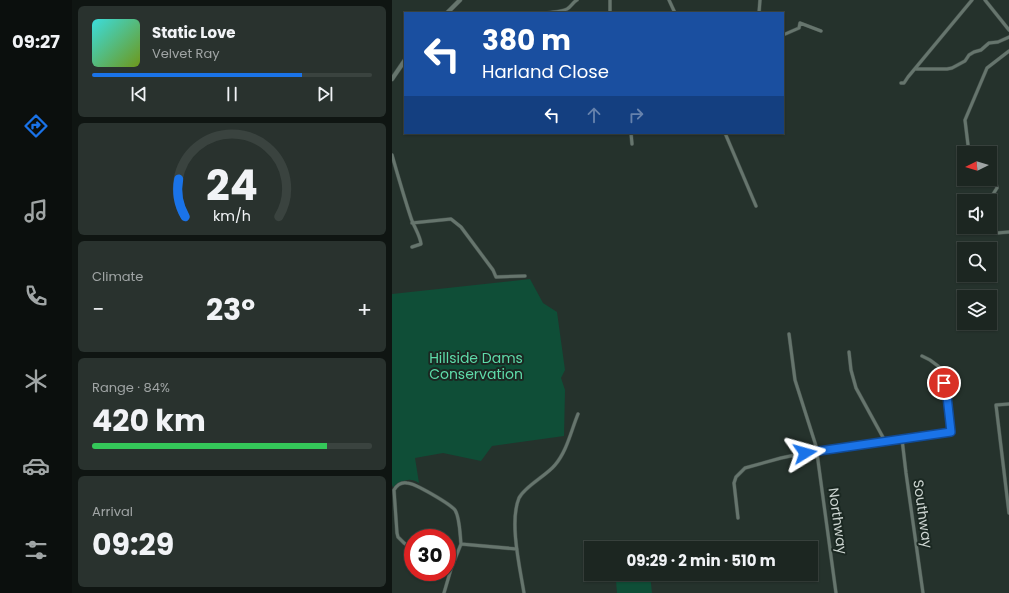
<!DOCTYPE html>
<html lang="en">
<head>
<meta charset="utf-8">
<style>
	body { margin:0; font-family:Poppins,sans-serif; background:#29322e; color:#f1f3f6; height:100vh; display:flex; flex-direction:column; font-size:15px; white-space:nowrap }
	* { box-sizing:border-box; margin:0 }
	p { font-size:13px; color:#a0a5a5 }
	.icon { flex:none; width:22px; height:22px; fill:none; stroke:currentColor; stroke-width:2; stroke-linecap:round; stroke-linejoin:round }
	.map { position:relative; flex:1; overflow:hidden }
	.sheet { display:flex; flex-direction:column; gap:6px; padding:6px; background:#0f1512; width:320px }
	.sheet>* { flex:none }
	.top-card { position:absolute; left:12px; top:12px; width:380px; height:122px; border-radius:0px; box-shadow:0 1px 3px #0004,0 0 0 1px #3a433f; background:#1a4fa0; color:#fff; overflow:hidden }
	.needle { width:26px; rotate:265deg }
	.tools { position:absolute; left:565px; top:146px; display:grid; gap:8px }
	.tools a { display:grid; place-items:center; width:40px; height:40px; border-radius:0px; background:#1c2621; box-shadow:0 1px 3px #0004,0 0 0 1px #3a433f; font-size:20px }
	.speed { position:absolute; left:12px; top:529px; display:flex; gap:8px; font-size:20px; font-weight:700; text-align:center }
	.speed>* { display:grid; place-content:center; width:52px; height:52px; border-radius:50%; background:#1c2621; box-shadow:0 1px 3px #0004,0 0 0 1px #3a433f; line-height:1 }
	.speed .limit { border:6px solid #d22; background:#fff; color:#111 }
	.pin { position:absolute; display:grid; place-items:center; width:34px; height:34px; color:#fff; margin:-17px; border:2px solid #fff; border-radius:50%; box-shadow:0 1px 4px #0007 }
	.me { position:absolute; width:44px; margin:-22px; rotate:82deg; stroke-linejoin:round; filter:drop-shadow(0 0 3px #0008) }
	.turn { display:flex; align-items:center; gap:14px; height:84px; padding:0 12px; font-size:18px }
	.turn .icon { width:52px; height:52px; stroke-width:2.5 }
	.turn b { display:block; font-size:28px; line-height:34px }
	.lanes { display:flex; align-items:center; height:38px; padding:0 12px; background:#0003; justify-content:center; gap:20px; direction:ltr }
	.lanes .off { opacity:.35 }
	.big { font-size:30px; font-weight:700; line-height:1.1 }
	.sheet .card { flex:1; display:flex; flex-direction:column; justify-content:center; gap:6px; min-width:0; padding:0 14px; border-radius:6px; background:#29322e }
	.sheet .dial { align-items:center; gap:0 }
	.dial svg { height:104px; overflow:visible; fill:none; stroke:#3a433f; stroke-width:7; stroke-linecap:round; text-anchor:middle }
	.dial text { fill:#f1f3f6; stroke:none }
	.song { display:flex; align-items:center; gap:12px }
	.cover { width:48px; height:48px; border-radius:6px; background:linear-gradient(135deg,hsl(180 70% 55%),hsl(80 70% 35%)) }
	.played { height:4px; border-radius:2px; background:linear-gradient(90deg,#1a73e8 75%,#3a433f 75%) }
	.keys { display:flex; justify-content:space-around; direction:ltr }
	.heat { display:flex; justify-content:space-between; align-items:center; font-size:22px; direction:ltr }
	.charge { height:6px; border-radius:3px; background:linear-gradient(90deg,#34c759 84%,#3a433f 0) }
	.trip { position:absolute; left:192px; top:541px; width:234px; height:40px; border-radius:0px; background:#1c2621; box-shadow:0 1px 3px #0004,0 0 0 1px #3a433f; font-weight:700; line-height:40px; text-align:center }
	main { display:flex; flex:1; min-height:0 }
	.tabs { display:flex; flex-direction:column; width:72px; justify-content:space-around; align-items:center; background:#0b0f0d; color:#a0a5a5 }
	.tabs .icon { width:28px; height:28px }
	.tabs .selected { color:#1a73e8 }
	.tabs b { font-size:18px; color:#f1f3f6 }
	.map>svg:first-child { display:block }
	.green { fill:#0f4e37 }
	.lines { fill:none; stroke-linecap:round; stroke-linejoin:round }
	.minor-casing { stroke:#424e49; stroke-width:4 }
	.tertiary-casing { stroke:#424e49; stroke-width:5 }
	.minor { stroke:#66756d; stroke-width:3 }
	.tertiary { stroke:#66756d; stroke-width:4 }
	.route-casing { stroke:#114b97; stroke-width:10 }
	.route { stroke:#1a73e8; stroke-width:7 }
	.labels { text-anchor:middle; stroke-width:4; stroke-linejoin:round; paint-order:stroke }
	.park-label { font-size:14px; fill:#5edba9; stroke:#1b2822 }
	.street-label { font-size:14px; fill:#ccd4d0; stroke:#1b2822 }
</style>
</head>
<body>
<main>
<nav class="tabs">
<b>09:27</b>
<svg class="icon selected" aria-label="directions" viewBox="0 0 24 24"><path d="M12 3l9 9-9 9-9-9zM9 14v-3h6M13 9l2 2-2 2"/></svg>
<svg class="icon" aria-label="music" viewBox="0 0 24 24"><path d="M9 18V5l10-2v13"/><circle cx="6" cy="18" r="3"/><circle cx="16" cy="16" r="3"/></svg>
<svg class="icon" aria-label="phone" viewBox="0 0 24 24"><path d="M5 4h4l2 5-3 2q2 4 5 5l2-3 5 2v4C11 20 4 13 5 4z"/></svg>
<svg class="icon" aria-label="climate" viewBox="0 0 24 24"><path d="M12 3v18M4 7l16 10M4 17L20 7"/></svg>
<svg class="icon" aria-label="car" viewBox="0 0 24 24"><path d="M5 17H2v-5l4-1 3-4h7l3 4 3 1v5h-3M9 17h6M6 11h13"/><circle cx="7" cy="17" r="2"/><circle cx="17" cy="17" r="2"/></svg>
<svg class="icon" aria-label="filters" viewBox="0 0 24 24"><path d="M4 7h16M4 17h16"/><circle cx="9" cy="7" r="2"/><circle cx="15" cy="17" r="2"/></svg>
</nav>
<section class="sheet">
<div class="card">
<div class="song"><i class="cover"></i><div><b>Static Love</b><p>Velvet Ray</p></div></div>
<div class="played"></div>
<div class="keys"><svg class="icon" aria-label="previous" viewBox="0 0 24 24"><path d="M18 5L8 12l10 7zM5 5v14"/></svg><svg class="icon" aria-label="pause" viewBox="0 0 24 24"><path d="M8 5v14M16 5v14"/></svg><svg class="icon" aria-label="next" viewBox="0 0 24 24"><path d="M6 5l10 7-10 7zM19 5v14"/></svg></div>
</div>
<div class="card dial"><svg viewBox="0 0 100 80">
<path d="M14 69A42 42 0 1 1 86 69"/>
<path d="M14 69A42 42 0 0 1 9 40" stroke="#1a73e8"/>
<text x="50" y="56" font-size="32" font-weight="700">24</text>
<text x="50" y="72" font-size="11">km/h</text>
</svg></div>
<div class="card"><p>Climate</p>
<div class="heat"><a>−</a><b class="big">23°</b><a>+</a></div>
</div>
<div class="card"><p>Range · 84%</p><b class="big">420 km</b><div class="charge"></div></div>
<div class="card"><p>Arrival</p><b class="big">09:29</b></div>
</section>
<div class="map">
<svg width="617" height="593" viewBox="0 0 617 593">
	<rect width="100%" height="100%" fill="#25322c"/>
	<path class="green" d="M 138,279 L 151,303 L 165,312 L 173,370 L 169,378 L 173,390 L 172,436 L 100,446 L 89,461 L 51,453 L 23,458 L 27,483 C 18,477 12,480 3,485 L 3,487 L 1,487 L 0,485 L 0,294 Z
		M 228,574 L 258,574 L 260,593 L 225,593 L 224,581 Z"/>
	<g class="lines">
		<g class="minor-casing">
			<path id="minor" d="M 218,0 L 218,13
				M 277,0 L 283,13
				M 593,0 L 617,30
				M 155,13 C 161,12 169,12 175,9 C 179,7 181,2 185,0
				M 367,13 L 368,0
				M 391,35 L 407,28 L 408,23 L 429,31
				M 523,69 L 555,69 L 560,68 L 573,61 L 577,55 L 582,52 L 589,50 L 597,43 L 606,42 L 617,37
				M 509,83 L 512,83 L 516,77 L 580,0
				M 239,133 L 240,144
				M 333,133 L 364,206
				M 577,153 L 573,120 L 595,68 L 617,51
				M 0,155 C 6,176 12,197 19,218 C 22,227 28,235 29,244 L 20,247
				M 585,179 L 588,182 L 601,183 L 604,184 L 605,188 L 598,199 L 599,204
				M 598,204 L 601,206 L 602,209 L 599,220 L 600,230 L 603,232 L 605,233 L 617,232
				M 20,223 L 59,219 L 69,227 L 101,270 L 104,277 L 133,276
				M 397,334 L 403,380 L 424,446 L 444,593
				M 457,352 L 459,370 L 464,388 L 493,441
				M 617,404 L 604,405 L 617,513
				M 510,439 L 514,473 L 531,593
				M 346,518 L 342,483 L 344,477 L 353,468 L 389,458 L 413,453 L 493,441 L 559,432 L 555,396 L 549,370 L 546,366 L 538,360 L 530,356
				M 69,544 L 125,549
				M 21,549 L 12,543 L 6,537 L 5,533 L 2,490 C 5,485 9,482 15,483 C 23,483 58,504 63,510 C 68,518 68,535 69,544
				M 55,568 L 59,569 L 69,544
				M 52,593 L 59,569
				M 132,593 C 128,568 117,522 127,498 C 133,486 154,476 163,465 C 175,451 179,431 186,414"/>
		</g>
		<g class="tertiary-casing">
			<path id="tertiary" d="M 55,13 L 68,0
				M 0,79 L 13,60"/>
		</g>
		<use href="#minor" class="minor"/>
		<use href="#tertiary" class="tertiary"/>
	</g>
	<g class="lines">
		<g class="route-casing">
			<path id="route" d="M 413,453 L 559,432 L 555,396 L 552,383"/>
		</g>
		<use href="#route" class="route"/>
	</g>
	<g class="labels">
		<g class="park-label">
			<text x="84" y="363">Hillside Dams<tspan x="84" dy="16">Conservation</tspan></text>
		</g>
		<g class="street-label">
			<text transform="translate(531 514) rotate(82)" y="5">Southway</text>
			<text transform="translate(446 521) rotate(82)" y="5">Northway</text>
		</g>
	</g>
</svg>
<div class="tools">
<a><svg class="needle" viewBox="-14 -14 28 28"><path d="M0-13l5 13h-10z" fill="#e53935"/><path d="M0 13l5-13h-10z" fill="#a0a5a5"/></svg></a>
<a><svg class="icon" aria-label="sound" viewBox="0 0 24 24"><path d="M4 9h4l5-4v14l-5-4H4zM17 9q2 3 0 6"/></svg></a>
<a><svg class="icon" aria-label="search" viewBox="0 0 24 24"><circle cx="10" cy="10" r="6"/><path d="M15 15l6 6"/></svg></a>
<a><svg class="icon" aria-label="layers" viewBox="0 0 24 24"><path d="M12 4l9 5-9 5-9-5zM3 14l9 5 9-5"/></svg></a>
</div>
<div class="speed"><div class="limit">30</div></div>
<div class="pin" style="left:552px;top:383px;background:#d93025"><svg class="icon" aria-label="arrive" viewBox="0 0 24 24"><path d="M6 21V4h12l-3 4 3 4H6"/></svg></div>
<svg class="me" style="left:413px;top:453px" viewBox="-20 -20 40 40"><path d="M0-17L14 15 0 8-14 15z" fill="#1a73e8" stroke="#fff" stroke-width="4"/></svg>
<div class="trip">09:29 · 2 min · 510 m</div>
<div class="top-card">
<div class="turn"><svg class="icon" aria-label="left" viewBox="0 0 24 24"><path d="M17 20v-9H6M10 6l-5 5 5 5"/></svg><div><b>380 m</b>Harland Close</div></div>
<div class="lanes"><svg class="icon" aria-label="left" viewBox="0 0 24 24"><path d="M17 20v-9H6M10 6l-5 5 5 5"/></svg><svg class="icon off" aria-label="ahead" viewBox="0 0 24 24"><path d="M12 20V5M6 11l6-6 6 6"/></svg><svg class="icon off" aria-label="right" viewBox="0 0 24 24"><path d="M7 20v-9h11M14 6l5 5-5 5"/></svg></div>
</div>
</div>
</main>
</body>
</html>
